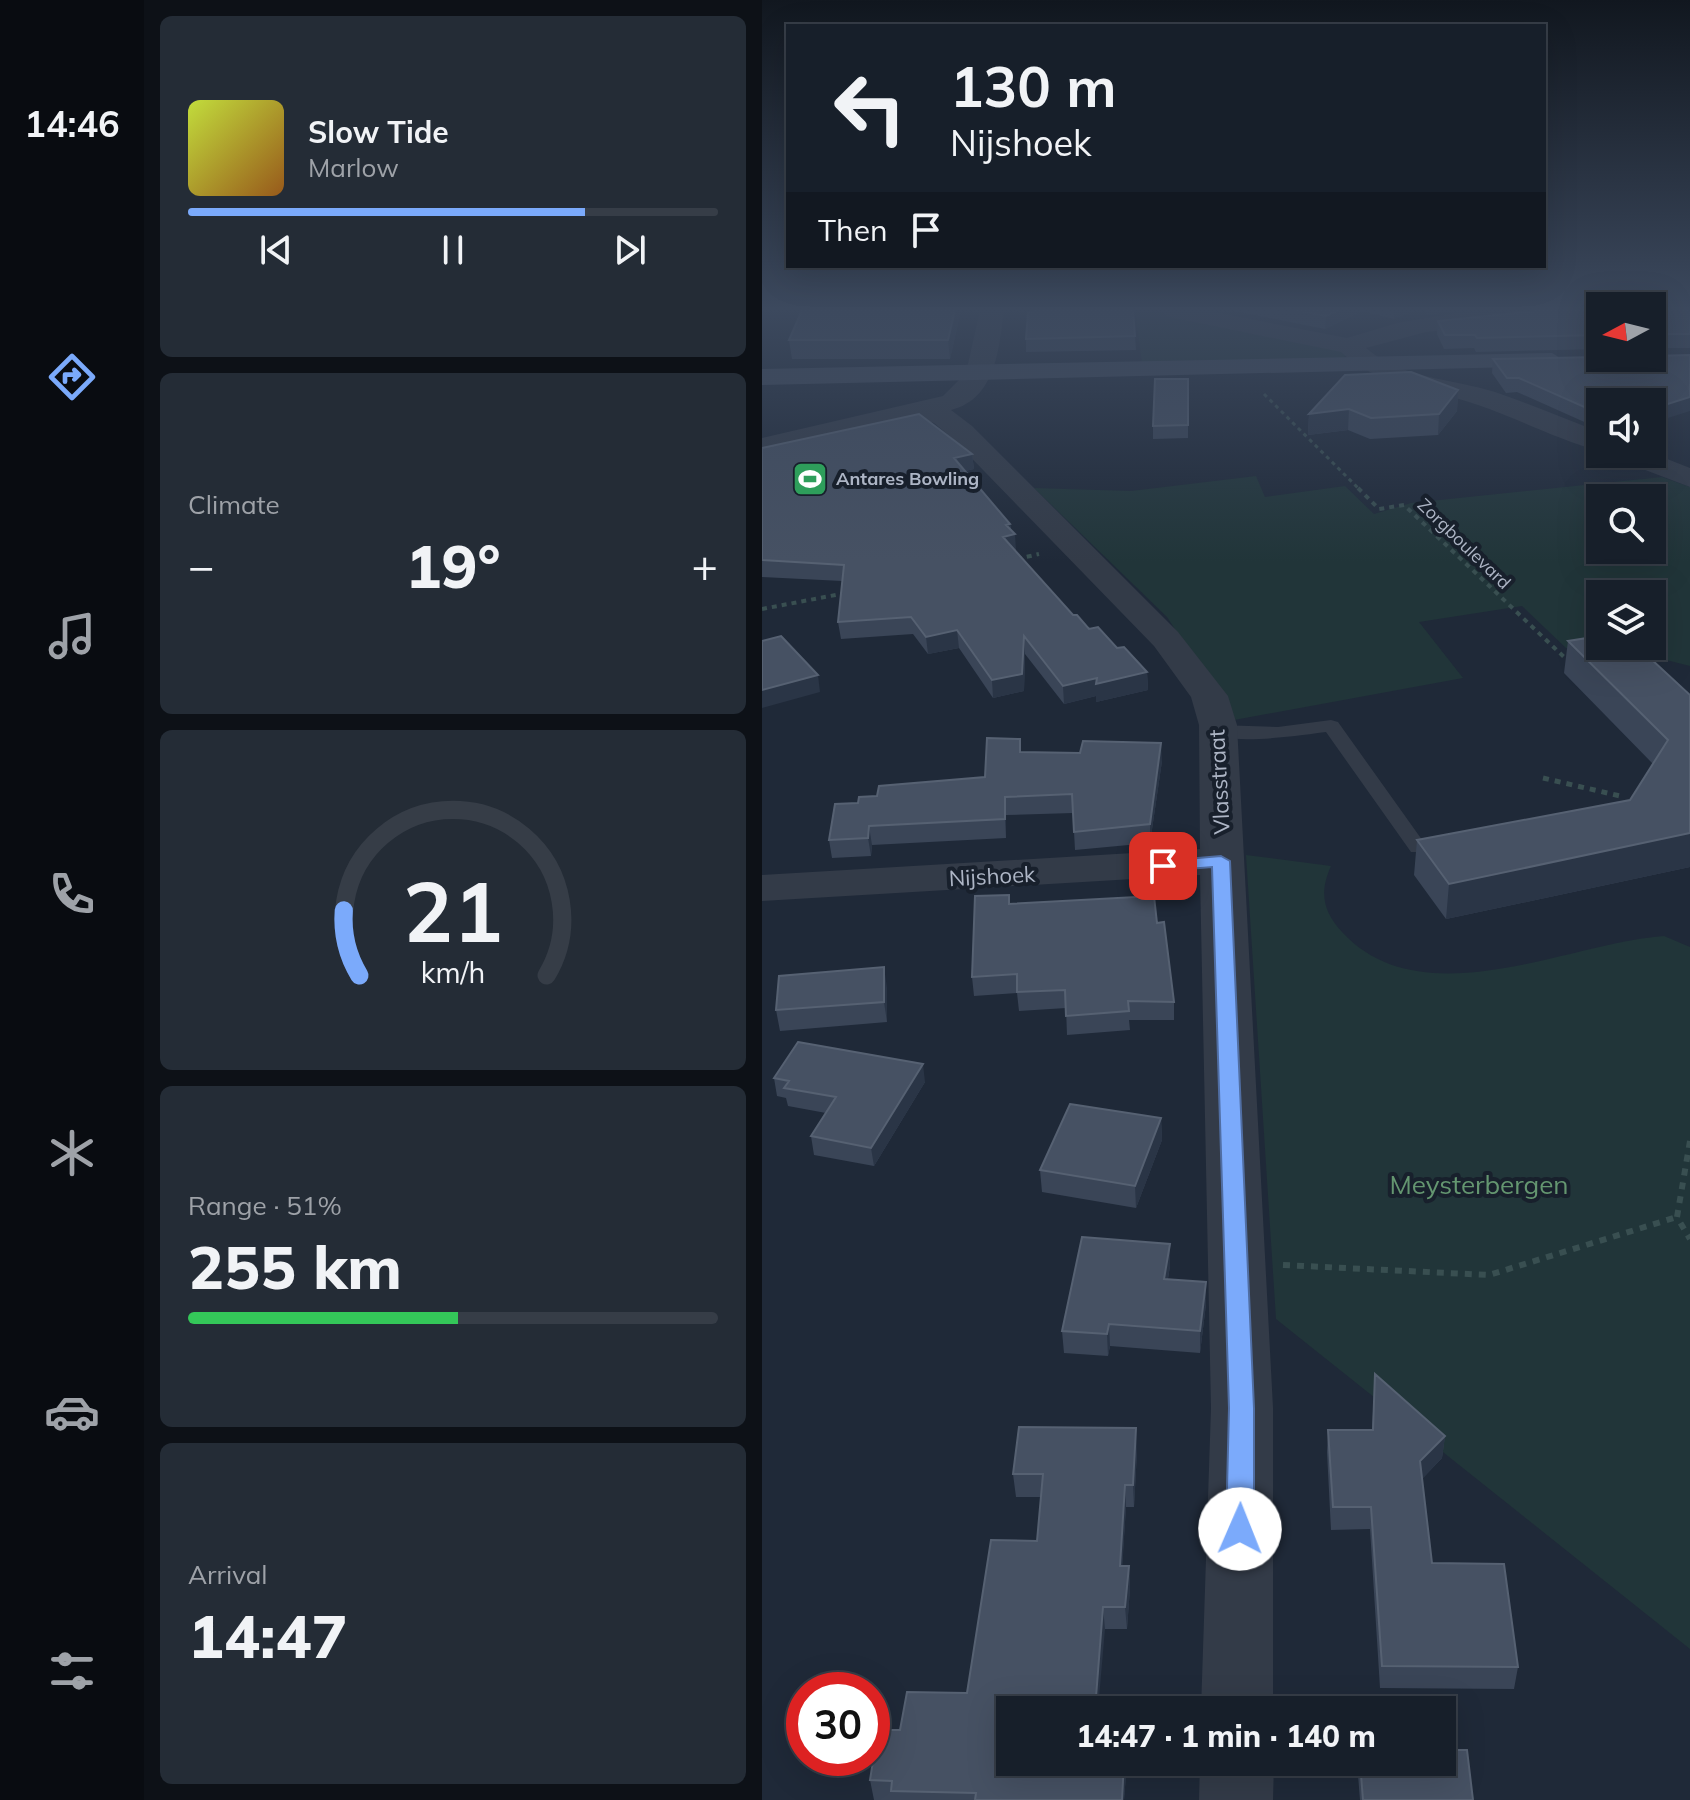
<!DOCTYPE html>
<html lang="en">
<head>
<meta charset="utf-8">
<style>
	body { margin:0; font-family:Mulish,sans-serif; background:#242c36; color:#f1f3f6; height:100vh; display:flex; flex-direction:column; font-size:30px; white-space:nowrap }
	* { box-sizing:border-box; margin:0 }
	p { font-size:26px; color:#9ea2a8 }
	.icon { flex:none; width:44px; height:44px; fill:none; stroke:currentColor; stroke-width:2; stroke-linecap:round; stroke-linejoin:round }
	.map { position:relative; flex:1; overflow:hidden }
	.side { display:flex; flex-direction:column; gap:16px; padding:16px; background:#0d1117; width:618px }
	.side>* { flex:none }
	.top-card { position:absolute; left:24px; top:24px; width:760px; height:244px; border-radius:0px; box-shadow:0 8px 32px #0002,0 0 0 2px #363d47; background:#171f2a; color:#f1f3f6; overflow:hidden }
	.needle { width:52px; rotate:263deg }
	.buttons { position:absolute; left:824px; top:292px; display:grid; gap:16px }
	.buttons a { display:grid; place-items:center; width:80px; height:80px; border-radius:0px; background:#171f2a; box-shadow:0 8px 32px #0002,0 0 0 2px #363d47; font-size:40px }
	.speed { position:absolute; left:24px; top:1672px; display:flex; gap:16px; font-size:40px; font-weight:700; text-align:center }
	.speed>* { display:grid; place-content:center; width:104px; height:104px; border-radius:50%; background:#171f2a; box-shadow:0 8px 32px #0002,0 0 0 2px #363d47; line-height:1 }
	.speed .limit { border:12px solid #d22; background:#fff; color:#111 }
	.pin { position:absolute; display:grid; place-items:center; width:68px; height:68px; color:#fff; margin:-34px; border-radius:16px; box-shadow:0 4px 12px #0006 }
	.me { position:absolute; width:88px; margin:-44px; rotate:1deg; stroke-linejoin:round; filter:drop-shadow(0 0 6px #0008) }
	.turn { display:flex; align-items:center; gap:28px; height:168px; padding:0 32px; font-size:36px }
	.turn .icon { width:104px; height:104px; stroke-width:2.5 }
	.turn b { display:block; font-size:56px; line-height:68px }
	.then { display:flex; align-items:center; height:76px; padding:0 32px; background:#0003; gap:16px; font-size:30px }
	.big { font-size:60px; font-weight:800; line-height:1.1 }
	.side .tile { flex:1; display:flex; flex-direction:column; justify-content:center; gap:12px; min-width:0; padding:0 28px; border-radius:12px; background:#242c36 }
	.side .dial { align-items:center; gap:0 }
	.dial svg { height:208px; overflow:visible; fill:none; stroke:#363d47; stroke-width:7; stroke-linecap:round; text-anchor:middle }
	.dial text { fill:#f1f3f6; stroke:none }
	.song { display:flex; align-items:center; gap:24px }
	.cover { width:96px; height:96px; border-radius:12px; background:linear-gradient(135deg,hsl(70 70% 55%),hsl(30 70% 35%)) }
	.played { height:8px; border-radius:4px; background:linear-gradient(90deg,#7baafb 75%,#363d47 75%) }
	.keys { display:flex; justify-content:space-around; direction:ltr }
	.heat { display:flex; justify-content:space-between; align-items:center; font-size:44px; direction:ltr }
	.charge { height:12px; border-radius:6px; background:linear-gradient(90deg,#34c759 51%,#363d47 0) }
	.trip { position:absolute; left:234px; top:1696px; width:460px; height:80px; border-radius:0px; background:#171f2a; box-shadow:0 8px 32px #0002,0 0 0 2px #363d47; font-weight:800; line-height:80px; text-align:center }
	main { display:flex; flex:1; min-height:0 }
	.menu { display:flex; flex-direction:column; width:144px; justify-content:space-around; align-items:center; background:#090c11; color:#9ea2a8 }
	.menu .icon { width:56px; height:56px }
	.menu .current { color:#7baafb }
	.menu b { font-size:36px; color:#f1f3f6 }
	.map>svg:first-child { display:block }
	.green { fill:#213539; fill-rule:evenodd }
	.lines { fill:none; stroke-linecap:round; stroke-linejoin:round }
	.path-far3 { stroke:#394f51; stroke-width:3; stroke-dasharray:4 4; stroke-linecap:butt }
	.path-far2 { stroke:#394f51; stroke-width:4; stroke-dasharray:5 5; stroke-linecap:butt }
	.path-far1 { stroke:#394f51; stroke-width:5; stroke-dasharray:6 6; stroke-linecap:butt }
	.path { stroke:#394f51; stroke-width:6; stroke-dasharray:7 7; stroke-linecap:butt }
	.lane { fill:#333b48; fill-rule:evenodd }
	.street { fill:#333b48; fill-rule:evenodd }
	.secondary { fill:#404a5b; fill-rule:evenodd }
	.wall { fill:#3a4557 }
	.shaded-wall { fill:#2a3546 }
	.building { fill:#465163; stroke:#566172; stroke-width:2 }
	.route { fill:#7baafb; stroke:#506ea3; stroke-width:2 }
	.labels { text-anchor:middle; stroke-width:8; stroke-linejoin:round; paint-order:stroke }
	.far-poi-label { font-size:18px; font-weight:bold; fill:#adb5c5; stroke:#18202c; text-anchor:start }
	.far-street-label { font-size:18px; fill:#adb5c5; stroke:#18202c }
	.street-label { font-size:22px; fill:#adb5c5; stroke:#18202c }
	.near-park-label { font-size:26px; fill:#649670; stroke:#18202c }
</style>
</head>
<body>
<main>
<nav class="menu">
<b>14:46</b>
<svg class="icon current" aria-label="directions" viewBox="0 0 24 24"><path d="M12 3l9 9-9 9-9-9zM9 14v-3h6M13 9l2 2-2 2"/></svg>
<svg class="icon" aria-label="music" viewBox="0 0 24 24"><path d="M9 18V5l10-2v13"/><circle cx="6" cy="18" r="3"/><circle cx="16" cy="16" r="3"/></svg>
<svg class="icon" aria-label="phone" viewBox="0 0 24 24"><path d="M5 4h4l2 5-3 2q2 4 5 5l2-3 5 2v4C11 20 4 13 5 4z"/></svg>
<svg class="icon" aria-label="climate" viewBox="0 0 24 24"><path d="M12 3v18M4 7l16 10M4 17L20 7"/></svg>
<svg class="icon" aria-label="car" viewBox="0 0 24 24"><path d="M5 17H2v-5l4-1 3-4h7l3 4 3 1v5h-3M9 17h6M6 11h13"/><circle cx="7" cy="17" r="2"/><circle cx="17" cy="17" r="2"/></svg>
<svg class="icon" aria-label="filters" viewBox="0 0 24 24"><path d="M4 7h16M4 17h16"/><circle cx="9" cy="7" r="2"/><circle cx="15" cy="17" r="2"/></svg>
</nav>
<section class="side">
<div class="tile">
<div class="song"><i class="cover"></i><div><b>Slow Tide</b><p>Marlow</p></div></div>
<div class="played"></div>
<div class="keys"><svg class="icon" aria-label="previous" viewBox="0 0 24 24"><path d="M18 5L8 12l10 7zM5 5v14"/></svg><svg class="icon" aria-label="pause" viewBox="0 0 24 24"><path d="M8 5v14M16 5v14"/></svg><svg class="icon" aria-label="next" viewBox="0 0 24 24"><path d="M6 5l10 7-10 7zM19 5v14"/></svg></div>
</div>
<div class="tile"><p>Climate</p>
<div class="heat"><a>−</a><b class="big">19°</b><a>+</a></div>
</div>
<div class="tile dial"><svg viewBox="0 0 100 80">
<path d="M14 69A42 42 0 1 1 86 69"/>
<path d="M14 69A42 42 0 0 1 8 44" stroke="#7baafb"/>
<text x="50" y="56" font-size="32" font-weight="700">21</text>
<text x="50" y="72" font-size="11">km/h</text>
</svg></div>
<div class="tile"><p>Range · 51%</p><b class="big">255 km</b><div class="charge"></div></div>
<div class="tile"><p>Arrival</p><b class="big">14:47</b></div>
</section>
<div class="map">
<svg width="928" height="1800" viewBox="0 0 928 1800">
	<rect width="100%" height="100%" fill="#1f2938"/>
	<path class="green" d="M 373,310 L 386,310 L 586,353 L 580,359 L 380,363 Z
		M 494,476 L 503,497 L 583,486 L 612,514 L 649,503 L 900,477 L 928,487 L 928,666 L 857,648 L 804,648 L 760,606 L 657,622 L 701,678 L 472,720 L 405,617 L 272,488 L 369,491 ZM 838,498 L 890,498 L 890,550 L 838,550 ZM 838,594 L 890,594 L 890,646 L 838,646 Z
		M 484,855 L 569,866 C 557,893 561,911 580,932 C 660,1019 806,943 902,936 L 928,947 L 928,1649 L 514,1319 Z"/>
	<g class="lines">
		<path class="path-far3" d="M 502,394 L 598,490"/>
		<path class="path-far2" d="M 596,488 L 617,509 L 642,505 L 802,657
			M 255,559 L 277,554
			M 0,609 L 84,593"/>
		<path class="path-far1" d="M 781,778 L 858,796"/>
		<path class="path" d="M 928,1141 L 915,1217 L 928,1239
			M 521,1265 L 727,1275 L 915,1217"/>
		<path class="lane" d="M 569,720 L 576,722 L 663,844 L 667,848 L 663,852 L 649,852 L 564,732 C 541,735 462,747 446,731 L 456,725 L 516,727 Z"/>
		<path class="street" d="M 218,310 L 242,310 C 237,348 234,399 189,410 L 210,426 L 416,632 L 466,696 L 475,725 L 511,1408 L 511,1710 L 439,1710 L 449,1408 L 438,875 L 0,901 L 0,875 L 438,849 L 437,725 L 429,697 L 392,646 L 190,438 L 172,423 L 157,418 L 0,456 L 0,438 L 181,396 L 204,373 Z
			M 396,310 L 442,310 L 585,338 L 635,323 L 695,313 L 823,310 L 819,315 L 811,317 L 664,332 L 604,348 C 638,378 691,379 733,392 C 768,404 803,419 838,432 L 838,451 C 796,440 757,419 716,405 C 668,388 617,387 579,352 L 408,317 Z
			M 890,453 L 928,468 L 928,487 L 857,460 L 853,454 Z
			M 438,1762 L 512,1762 L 511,1800 L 437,1800 Z"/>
		<path class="secondary" d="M 790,353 L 803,361 L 799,366 L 0,385 L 0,369 Z"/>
	</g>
	<path class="wall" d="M 40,310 L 199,310 L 188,359 L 30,359 L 27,340 Z
		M 468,310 L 655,310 L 632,319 L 600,311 L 563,329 Z
		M 663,310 L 838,310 L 838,349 L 714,352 L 712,348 L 682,349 L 675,334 L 676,321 L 783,310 L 695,310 L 666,315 Z
		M 890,310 L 928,310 L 928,348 L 890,348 Z
		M 373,336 L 374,350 L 264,352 L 264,339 Z
		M 731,359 L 838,402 L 838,429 L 755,392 L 744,393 L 730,373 Z
		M 426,379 L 426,438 L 391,439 L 391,426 Z
		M 696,390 L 695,411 L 676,435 L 608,439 L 586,430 L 546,435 L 547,414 Z
		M 0,448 L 210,454 L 212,469 L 203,471 L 248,524 L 254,551 L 253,551 L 311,615 L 385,672 L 386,690 L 334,702 L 334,696 L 302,704 L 263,654 L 262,691 L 231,698 L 197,648 L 166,654 L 151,634 L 79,639 L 76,622 L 80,581 L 0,577 Z
		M 806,641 L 928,695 L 928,867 L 684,919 L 652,875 L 655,840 L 868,800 L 891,764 L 802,673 Z
		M 258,739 L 259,752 L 400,761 L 388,843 L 313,850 L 311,813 L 244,815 L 244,838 L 110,845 L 109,856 L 70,858 L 67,840 L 96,803 L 115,796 L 223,777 Z
		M 247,895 L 248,904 L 395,923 L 412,1002 L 412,1020 L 367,1020 L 368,1030 L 305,1035 L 304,1008 L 257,1011 L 255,993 L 212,996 L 210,977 Z
		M 125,988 L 125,1022 L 18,1031 L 14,1010 Z
		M 12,1078 L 163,1082 L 112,1166 L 52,1155 L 49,1136 L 64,1113 L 26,1106 L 24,1098 L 15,1096 Z
		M 399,1118 L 400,1140 L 374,1208 L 280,1192 L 278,1170 Z
		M 408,1244 L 408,1266 L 406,1279 L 444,1304 L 438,1353 L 348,1346 L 346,1356 L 302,1353 L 300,1331 Z
		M 613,1374 L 683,1436 L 680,1458 L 660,1479 L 670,1563 L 756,1667 L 752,1689 L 618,1688 L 608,1529 L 569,1530 L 565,1452 L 566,1430 L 610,1430 Z
		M 375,1451 L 372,1507 L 364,1507 L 360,1566 L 367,1566 L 368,1588 L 365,1629 L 343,1629 L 248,1762 L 365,1762 L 362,1800 L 112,1800 L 108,1780 L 138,1730 L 205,1693 L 275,1541 L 279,1497 L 254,1497 L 251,1474 Z
		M 595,1762 L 680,1762 L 711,1800 L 598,1800 Z"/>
	<path class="shaded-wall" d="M 193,310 L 199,310 L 188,359 L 186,340 Z
		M 577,310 L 600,310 L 563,329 L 564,316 Z
		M 632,310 L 655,310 L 632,319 Z
		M 666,310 L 695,310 L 666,315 Z
		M 696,390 L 695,411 L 676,435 L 677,414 Z
		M 928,397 L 928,411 L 890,423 L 890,409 Z
		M 587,409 L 586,430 L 546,435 L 547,414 Z
		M 210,454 L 212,469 L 193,473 L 192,458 Z
		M 248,524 L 249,535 L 253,534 L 254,551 L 242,553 L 241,537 L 244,525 Z
		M 195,630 L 197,648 L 166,654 L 164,637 Z
		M 262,636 L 263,654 L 262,691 L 231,698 L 230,680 Z
		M 385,672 L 386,690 L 334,702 L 334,696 L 302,704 L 301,686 L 335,678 Z
		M 56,675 L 58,692 L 0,708 L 0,690 Z
		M 399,743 L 400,761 L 388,843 L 388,824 Z
		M 243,797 L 244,815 L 244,838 L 243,819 Z
		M 107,826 L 110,845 L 109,856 L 106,838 Z
		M 928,833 L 928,867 L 684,919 L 687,884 Z
		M 122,967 L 125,988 L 125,1022 L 122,1002 Z
		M 161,1064 L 163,1082 L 112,1166 L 109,1148 Z
		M 399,1118 L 400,1140 L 374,1208 L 373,1186 Z
		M 408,1244 L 408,1266 L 402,1301 L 402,1279 Z
		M 444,1282 L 444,1304 L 438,1353 L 438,1331 Z
		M 347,1324 L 348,1346 L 346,1356 L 345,1334 Z
		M 374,1428 L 375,1451 L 372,1507 L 371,1485 Z
		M 683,1436 L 680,1458 L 656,1483 L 658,1461 Z
		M 363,1485 L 364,1507 L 359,1588 L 358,1566 Z
		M 367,1566 L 368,1588 L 365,1629 L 363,1607 Z
		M 341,1607 L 343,1629 L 336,1710 L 333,1710 Z
		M 362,1762 L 365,1762 L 362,1800 L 360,1800 Z"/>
	<path class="building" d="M 40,310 L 193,310 L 186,340 L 27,340 Z
		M 275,310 L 371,310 L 373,336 L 264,339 L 266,313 Z
		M 532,310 L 577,310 L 564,316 Z
		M 785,310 L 838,310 L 838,335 L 715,338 L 713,335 L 683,335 L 676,321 Z
		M 890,310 L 928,310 L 928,334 L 892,334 L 890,339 Z
		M 928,355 L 928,397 L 890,409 L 890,402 L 838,402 L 838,414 L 757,378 L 745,378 L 731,359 L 838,357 L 890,358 L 890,356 Z
		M 649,372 L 696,390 L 677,414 L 609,418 L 587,409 L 547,414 L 583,375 Z
		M 393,379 L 426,379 L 426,425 L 391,426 Z
		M 157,414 L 210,454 L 192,458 L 248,524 L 244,525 L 253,534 L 241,537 L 311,615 L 315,615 L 327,629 L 336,627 L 355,648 L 362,647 L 385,672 L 334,684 L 335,678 L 301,686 L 262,636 L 260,674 L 230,680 L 195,630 L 164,637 L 149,617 L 76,622 L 82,565 L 0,560 L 0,448 Z
		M 19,636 L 56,675 L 0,690 L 0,641 Z
		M 838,636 L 838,646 L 875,646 L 928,695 L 928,833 L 687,884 L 655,840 L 868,800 L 906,740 L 806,641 Z
		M 225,738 L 258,739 L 258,752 L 318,753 L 321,741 L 399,743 L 388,824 L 312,832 L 310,794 L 243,797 L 243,819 L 107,826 L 106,838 L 67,840 L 73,804 L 96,803 L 97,797 L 115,796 L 117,786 L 223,777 Z
		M 247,895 L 247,904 L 392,896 L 395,923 L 402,922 L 412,1002 L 366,1001 L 367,1011 L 304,1016 L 303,990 L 255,992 L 255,974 L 210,977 L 213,896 Z
		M 122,967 L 122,1002 L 14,1010 L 17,976 Z
		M 36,1042 L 161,1064 L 109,1148 L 49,1136 L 74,1097 L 22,1088 L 27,1081 L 12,1078 Z
		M 308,1104 L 399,1118 L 373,1186 L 278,1170 Z
		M 320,1237 L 408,1244 L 402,1279 L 444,1282 L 438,1331 L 347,1324 L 345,1334 L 300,1331 Z
		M 613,1374 L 683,1436 L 658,1461 L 670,1563 L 742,1564 L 756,1667 L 620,1666 L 609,1507 L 571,1507 L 566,1430 L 611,1430 Z
		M 257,1427 L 374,1428 L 371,1485 L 363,1485 L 358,1566 L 367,1566 L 363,1607 L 341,1607 L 333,1710 L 248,1710 L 248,1762 L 362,1762 L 360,1800 L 213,1800 L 214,1793 L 129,1791 L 130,1781 L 108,1780 L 116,1730 L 138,1730 L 145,1692 L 205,1693 L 229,1540 L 275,1541 L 281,1474 L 251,1474 Z
		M 680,1750 L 705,1750 L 711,1800 L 601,1800 L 598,1762 L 680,1762 Z"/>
	<linearGradient id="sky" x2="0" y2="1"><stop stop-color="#11171f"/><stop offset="0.55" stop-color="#3c495e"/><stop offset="1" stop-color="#3c495e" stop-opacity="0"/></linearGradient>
	<rect width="928" height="562" fill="url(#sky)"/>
	<path class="route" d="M 459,856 L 468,861 L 492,1408 L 492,1529 L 488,1537 L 478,1541 L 468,1537 L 464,1529 L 467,1408 L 450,867 L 401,871 L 392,866 L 401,861 Z"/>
	<defs>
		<g id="stadium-square" transform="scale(1.8)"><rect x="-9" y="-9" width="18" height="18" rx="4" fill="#2e9e5b" stroke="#18202c"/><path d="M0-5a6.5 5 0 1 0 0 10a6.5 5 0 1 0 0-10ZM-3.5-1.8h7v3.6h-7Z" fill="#fff"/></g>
	</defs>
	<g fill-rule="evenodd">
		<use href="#stadium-square" x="48" y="479"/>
	</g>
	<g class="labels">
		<g class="far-poi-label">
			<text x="74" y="485">Antares Bowling</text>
		</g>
		<g class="far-street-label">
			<text transform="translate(702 544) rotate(44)" y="6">Zorgboulevard</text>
		</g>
		<g class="street-label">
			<text transform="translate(457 782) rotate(-93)" y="8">Vlasstraat</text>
			<text transform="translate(230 876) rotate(-3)" y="8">Nijshoek</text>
		</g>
		<g class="near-park-label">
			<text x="717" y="1194">Meysterbergen</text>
		</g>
	</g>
</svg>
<div class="buttons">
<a><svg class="needle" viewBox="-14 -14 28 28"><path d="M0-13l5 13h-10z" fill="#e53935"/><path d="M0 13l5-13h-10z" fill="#9ea2a8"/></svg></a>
<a><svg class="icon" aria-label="sound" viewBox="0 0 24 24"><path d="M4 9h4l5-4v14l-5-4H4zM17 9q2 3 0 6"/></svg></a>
<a><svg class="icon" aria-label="search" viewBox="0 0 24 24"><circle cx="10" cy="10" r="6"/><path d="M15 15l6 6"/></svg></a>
<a><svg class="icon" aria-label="layers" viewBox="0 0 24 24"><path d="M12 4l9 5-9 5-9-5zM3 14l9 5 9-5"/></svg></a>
</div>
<div class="speed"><div class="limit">30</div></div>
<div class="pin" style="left:401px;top:866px;background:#d93025"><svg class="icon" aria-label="arrive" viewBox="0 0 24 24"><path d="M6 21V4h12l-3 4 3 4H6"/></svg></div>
<svg class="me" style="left:478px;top:1529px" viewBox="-20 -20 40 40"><circle r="19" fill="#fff"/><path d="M0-13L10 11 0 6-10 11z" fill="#7baafb"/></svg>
<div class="trip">14:47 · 1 min · 140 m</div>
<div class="top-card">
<div class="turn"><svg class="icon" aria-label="left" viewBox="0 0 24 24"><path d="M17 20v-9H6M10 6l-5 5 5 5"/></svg><div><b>130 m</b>Nijshoek</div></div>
<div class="then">Then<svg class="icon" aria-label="arrive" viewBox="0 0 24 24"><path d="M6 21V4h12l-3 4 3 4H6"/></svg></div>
</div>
</div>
</main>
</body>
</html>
